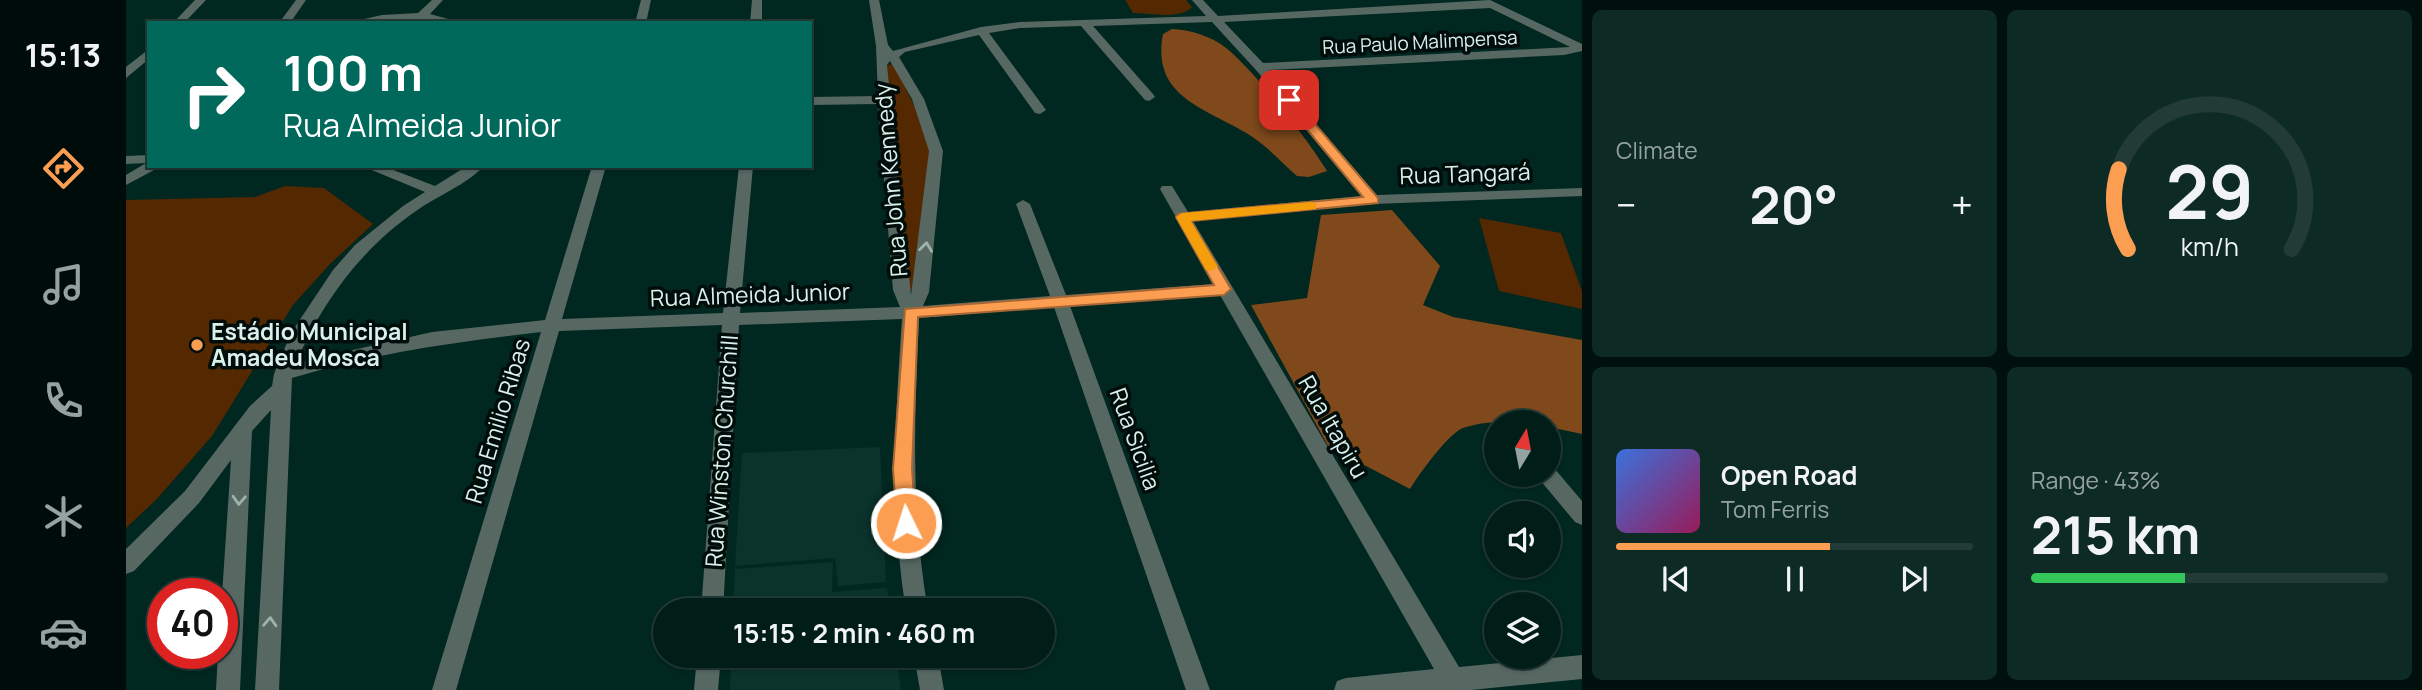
<!DOCTYPE html>
<html lang="en">
<head>
<meta charset="utf-8">
<style>
	body { margin:0; font-family:Manrope,sans-serif; background:#0e2a25; color:#f1f3f6; height:100vh; display:flex; flex-direction:column; font-size:26px; white-space:nowrap }
	* { box-sizing:border-box; margin:0 }
	p { font-size:23px; color:#95a2a2 }
	.icon { flex:none; width:38px; height:38px; fill:none; stroke:currentColor; stroke-width:2; stroke-linecap:round; stroke-linejoin:round }
	.map { position:relative; flex:1; overflow:hidden }
	.details { display:flex; flex-direction:column; gap:10px; padding:10px; background:#00100d; width:840px }
	.details>* { flex:none }
	.top-card { position:absolute; left:21px; top:21px; width:665px; height:147px; border-radius:0px; box-shadow:0 2px 5px #0004,0 0 0 2px #223b37; background:#00695c; color:#fff; overflow:hidden }
	.needle { width:46px; rotate:10deg }
	.tools { position:absolute; left:1358px; top:410px; display:grid; gap:14px }
	.tools a { display:grid; place-items:center; width:77px; height:77px; border-radius:50%; background:#001d18; box-shadow:0 2px 5px #0004,0 0 0 2px #223b37; font-size:35px }
	.speed { position:absolute; left:21px; top:578px; display:flex; gap:14px; font-size:35px; font-weight:700; text-align:center }
	.speed>* { display:grid; place-content:center; width:91px; height:91px; border-radius:50%; background:#001d18; box-shadow:0 2px 5px #0004,0 0 0 2px #223b37; line-height:1 }
	.speed .limit { border:10px solid #d22; background:#fff; color:#111 }
	.pin { position:absolute; display:grid; place-items:center; width:60px; height:60px; color:#fff; margin:-30px; border-radius:14px; box-shadow:0 4px 10px #0006 }
	.me { position:absolute; width:77px; margin:-38px; rotate:356deg; stroke-linejoin:round; filter:drop-shadow(0 0 5px #0008) }
	.turn { display:flex; align-items:center; gap:24px; height:147px; padding:0 21px; font-size:32px }
	.turn .icon { width:91px; height:91px; stroke-width:2.5 }
	.turn b { display:block; font-size:49px; line-height:60px }
	.big { font-size:52px; font-weight:700; line-height:1.1 }
	.details .tile { flex:1; display:flex; flex-direction:column; justify-content:center; gap:10px; min-width:0; padding:0 24px; border-radius:10px; background:#0e2a25 }
	.details .dial { align-items:center; gap:0 }
	.dial svg { height:182px; overflow:visible; fill:none; stroke:#223b37; stroke-width:7; stroke-linecap:round; text-anchor:middle }
	.dial text { fill:#f1f3f6; stroke:none }
	.song { display:flex; align-items:center; gap:21px }
	.cover { width:84px; height:84px; border-radius:10px; background:linear-gradient(135deg,hsl(220 70% 55%),hsl(330 70% 35%)) }
	.played { height:7px; border-radius:4px; background:linear-gradient(90deg,#fc9e52 60%,#223b37 60%) }
	.keys { display:flex; justify-content:space-around; direction:ltr }
	.heat { display:flex; justify-content:space-between; align-items:center; font-size:38px; direction:ltr }
	.charge { height:10px; border-radius:5px; background:linear-gradient(90deg,#34c759 43%,#223b37 0) }
	.details .tiles { flex:1; display:grid; gap:10px; grid-template-columns:repeat(2,1fr) }
	.trip { position:absolute; left:527px; top:598px; width:402px; height:70px; border-radius:35px; background:#001d18; box-shadow:0 2px 5px #0004,0 0 0 2px #223b37; font-weight:700; line-height:70px; text-align:center }
	main { display:flex; flex:1; min-height:0 }
	.menu { display:flex; flex-direction:column; width:126px; justify-content:space-around; align-items:center; background:#000c0a; color:#95a2a2 }
	.menu .icon { width:49px; height:49px }
	.menu .current { color:#fc9e52 }
	.menu b { font-size:32px; color:#f1f3f6 }
	.map>svg:first-child { display:block }
	.built { fill:#0a332c }
	.green { fill:#542800 }
	.forest { fill:#7f491b }
	.lines { fill:none; stroke-linecap:round; stroke-linejoin:round }
	.minor { fill:#576863; fill-rule:evenodd }
	.oneway { stroke:#9fb3ad }
	.route { fill:#fc9e52; stroke:#a46735; stroke-width:2 }
	.slow { fill:#f59e0b }
	.poi-dot { fill:#fc9e52; stroke:#010d0a; stroke-width:2.5 }
	.labels { text-anchor:middle; stroke-width:7; stroke-linejoin:round; paint-order:stroke }
	.far-street-label { font-size:19px; fill:#daf0ea; stroke:#010d0a }
	.street-label { font-size:23px; fill:#daf0ea; stroke:#010d0a }
	.poi-label { font-size:23px; font-weight:bold; fill:#daf0ea; stroke:#010d0a; text-anchor:start }
</style>
</head>
<body>
<main>
<nav class="menu">
<b>15:13</b>
<svg class="icon current" aria-label="directions" viewBox="0 0 24 24"><path d="M12 3l9 9-9 9-9-9zM9 14v-3h6M13 9l2 2-2 2"/></svg>
<svg class="icon" aria-label="music" viewBox="0 0 24 24"><path d="M9 18V5l10-2v13"/><circle cx="6" cy="18" r="3"/><circle cx="16" cy="16" r="3"/></svg>
<svg class="icon" aria-label="phone" viewBox="0 0 24 24"><path d="M5 4h4l2 5-3 2q2 4 5 5l2-3 5 2v4C11 20 4 13 5 4z"/></svg>
<svg class="icon" aria-label="climate" viewBox="0 0 24 24"><path d="M12 3v18M4 7l16 10M4 17L20 7"/></svg>
<svg class="icon" aria-label="car" viewBox="0 0 24 24"><path d="M5 17H2v-5l4-1 3-4h7l3 4 3 1v5h-3M9 17h6M6 11h13"/><circle cx="7" cy="17" r="2"/><circle cx="17" cy="17" r="2"/></svg>
</nav>
<div class="map">
<svg width="1456" height="690" viewBox="0 0 1456 690">
	<rect width="100%" height="100%" fill="#002720"/>
	<path class="built" d="M 754,447 L 760,582 L 712,586 L 709,558 L 609,566 L 616,453 Z
		M 707,562 L 706,592 L 761,588 L 764,611 L 607,611 L 609,569 Z
		M 605,656 L 770,656 L 775,690 L 604,690 Z"/>
	<path class="green" d="M 999,0 L 1060,0 L 1066,7 C 1055,20 1023,13 1007,13 Z
		M 765,64 L 769,66 L 798,126 L 805,152 L 786,290 L 783,289 L 761,66 Z
		M 159,186 L 198,188 L 247,224 L 203,265 L 167,305 L 86,436 L 30,500 L 0,528 L 0,200 L 129,197 Z
		M 1353,218 L 1435,233 L 1456,291 L 1456,309 L 1373,291 Z"/>
	<path class="forest" d="M 1046,29 C 1063,30 1078,34 1093,43 C 1120,59 1184,142 1201,171 L 1183,177 L 1171,176 C 1155,162 1140,145 1122,134 C 1079,108 1025,97 1037,34 Z
		M 1266,210 L 1314,266 L 1297,305 L 1327,317 L 1456,340 L 1456,434 L 1423,427 L 1423,422 C 1394,422 1364,419 1337,428 C 1323,433 1293,474 1284,489 L 1202,446 L 1125,305 L 1181,298 L 1195,215 Z"/>
	<g class="lines">
		<path class="minor" d="M 69,0 L 80,0 L 58,23 L 47,23 Z
			M 170,0 L 180,0 L 164,23 L 153,23 Z
			M 306,0 L 317,0 L 304,14 L 337,23 L 282,19 L 225,22 L 256,15 L 292,13 Z
			M 515,0 L 525,0 L 520,23 L 509,23 Z
			M 626,0 L 636,0 L 636,23 L 624,23 Z
			M 743,0 L 753,0 L 762,45 L 767,51 L 855,27 L 894,22 L 1080,16 L 1066,0 L 1077,0 L 1092,16 L 1364,0 L 1456,44 L 1456,51 L 1438,55 L 1143,70 L 1251,195 L 1456,188 L 1456,196 L 1247,204 L 1067,221 L 1333,667 L 1456,655 L 1456,679 L 1345,690 L 1208,690 L 1211,681 L 1220,678 L 1308,669 L 1094,295 L 944,306 L 1084,690 L 1060,690 L 928,307 L 793,318 C 788,416 785,513 802,611 L 780,611 C 764,513 769,417 776,319 L 613,325 L 597,611 L 575,611 L 596,325 L 433,331 L 330,690 L 306,690 L 415,332 C 329,342 249,353 166,378 L 153,690 L 129,690 L 145,410 L 126,431 L 114,690 L 90,690 L 92,653 L 96,653 L 96,595 L 105,460 L 73,503 L 8,571 L 0,574 L 0,549 L 59,491 L 124,406 L 146,386 L 148,374 L 165,333 L 207,270 L 229,245 L 277,206 L 299,192 L 236,166 L 257,166 L 309,186 L 341,166 L 358,166 C 340,185 311,196 290,211 C 236,248 195,303 170,363 L 306,332 L 419,320 L 466,166 L 480,166 L 436,319 L 597,313 L 613,166 L 627,166 L 614,313 L 774,307 L 767,290 L 752,104 L 684,105 L 684,97 L 752,96 L 750,46 ZM 1364,8 L 1444,47 L 1137,63 L 1098,22 ZM 1086,22 L 1130,70 L 1236,196 L 1062,212 L 1046,186 L 1036,186 L 1034,189 L 1088,284 L 940,295 L 904,204 L 897,200 L 890,204 L 924,296 L 797,306 L 803,292 L 817,151 L 798,99 L 773,57 L 779,52 L 853,35 L 909,113 L 914,114 L 920,110 L 863,33 L 894,28 L 955,26 L 1019,100 L 1023,101 L 1029,97 L 1027,94 L 967,26 ZM 764,61 L 786,99 L 803,151 L 785,295 L 761,65 Z
			M 23,49 L 23,59 L 0,78 L 0,67 Z
			M 23,155 L 23,166 L 32,166 L 30,169 L 0,185 L 0,175 L 20,163 L 0,164 L 0,156 Z
			M 1423,466 L 1428,468 L 1456,501 L 1456,525 L 1449,522 L 1414,480 L 1411,474 L 1423,474 Z
			M 571,656 L 595,656 L 592,690 L 568,690 Z
			M 788,656 L 812,656 L 818,690 L 794,690 Z"/>
	</g>
	<defs><path id="oneway-chevron" d="M-2-3.5L2.5 0L-2 3.5" fill="none" stroke-width="1.6" stroke-linecap="round" stroke-linejoin="round" transform="scale(1.75)"/></defs>
	<g class="oneway">
		<use href="#oneway-chevron" transform="translate(800 247) rotate(-83)"/>
		<use href="#oneway-chevron" transform="translate(113 500) rotate(93)"/>
		<use href="#oneway-chevron" transform="translate(144 622) rotate(-87)"/>
	</g>
	<path class="route" d="M 1163,97 L 1167,98 L 1252,198 L 1252,203 L 1065,221 L 1105,289 L 1098,295 L 792,317 L 786,469 L 790,523 L 787,529 L 780,532 L 773,529 L 771,523 L 767,469 L 779,309 L 1088,285 L 1050,217 L 1052,214 L 1237,197 L 1159,103 L 1157,100 Z"/>
	<path class="slow" d="M 1185,202 L 1190,203 L 1190,209 L 1065,221 L 1092,267 L 1085,271 L 1080,270 L 1050,217 L 1056,213 Z"/>
	<circle class="poi-dot" cx="71" cy="345" r="7"/>
	<g class="labels">
		<g class="far-street-label">
			<text transform="translate(1294 42) rotate(-3)" y="7">Rua Paulo Malimpensa</text>
		</g>
		<g class="street-label">
			<text transform="translate(1339 174) rotate(-2)" y="8">Rua Tangará</text>
			<text transform="translate(765 180) rotate(-95)" y="8">Rua John Kennedy</text>
			<text transform="translate(624 295) rotate(-2)" y="8">Rua Almeida Junior</text>
			<text transform="translate(372 421) rotate(-73)" y="8">Rua Emilio Ribas</text>
			<text transform="translate(1207 427) rotate(60)" y="8">Rua Itapiru</text>
			<text transform="translate(1009 439) rotate(70)" y="8">Rua Sicilia</text>
			<text transform="translate(596 451) rotate(-86)" y="8">Rua Winston Churchill</text>
		</g>
		<g class="poi-label">
			<text x="85" y="340">Estádio Municipal<tspan x="85" dy="26">Amadeu Mosca</tspan></text>
		</g>
	</g>
</svg>
<div class="tools">
<a><svg class="needle" viewBox="-14 -14 28 28"><path d="M0-13l5 13h-10z" fill="#e53935"/><path d="M0 13l5-13h-10z" fill="#95a2a2"/></svg></a>
<a><svg class="icon" aria-label="sound" viewBox="0 0 24 24"><path d="M4 9h4l5-4v14l-5-4H4zM17 9q2 3 0 6"/></svg></a>
<a><svg class="icon" aria-label="layers" viewBox="0 0 24 24"><path d="M12 4l9 5-9 5-9-5zM3 14l9 5 9-5"/></svg></a>
</div>
<div class="speed"><div class="limit">40</div></div>
<div class="pin" style="left:1163px;top:100px;background:#d93025"><svg class="icon" aria-label="arrive" viewBox="0 0 24 24"><path d="M6 21V4h12l-3 4 3 4H6"/></svg></div>
<svg class="me" style="left:780px;top:523px" viewBox="-20 -20 40 40"><circle r="17" fill="#fc9e52" stroke="#fff" stroke-width="3"/><path d="M0-11L8 9 0 5-8 9z" fill="#fff"/></svg>
<div class="trip">15:15 · 2 min · 460 m</div>
<div class="top-card">
<div class="turn"><svg class="icon" aria-label="right" viewBox="0 0 24 24"><path d="M7 20v-9h11M14 6l5 5-5 5"/></svg><div><b>100 m</b>Rua Almeida Junior</div></div>
</div>
</div>
<section class="details">
<div class="tiles">
<div class="tile"><p>Climate</p>
<div class="heat"><a>−</a><b class="big">20°</b><a>+</a></div>
</div>
<div class="tile dial"><svg viewBox="0 0 100 80">
<path d="M14 69A42 42 0 1 1 86 69"/>
<path d="M14 69A42 42 0 0 1 10 34" stroke="#fc9e52"/>
<text x="50" y="56" font-size="32" font-weight="700">29</text>
<text x="50" y="72" font-size="11">km/h</text>
</svg></div>
<div class="tile">
<div class="song"><i class="cover"></i><div><b>Open Road</b><p>Tom Ferris</p></div></div>
<div class="played"></div>
<div class="keys"><svg class="icon" aria-label="previous" viewBox="0 0 24 24"><path d="M18 5L8 12l10 7zM5 5v14"/></svg><svg class="icon" aria-label="pause" viewBox="0 0 24 24"><path d="M8 5v14M16 5v14"/></svg><svg class="icon" aria-label="next" viewBox="0 0 24 24"><path d="M6 5l10 7-10 7zM19 5v14"/></svg></div>
</div>
<div class="tile"><p>Range · 43%</p><b class="big">215 km</b><div class="charge"></div></div>
</div>
</section>
</main>
</body>
</html>
